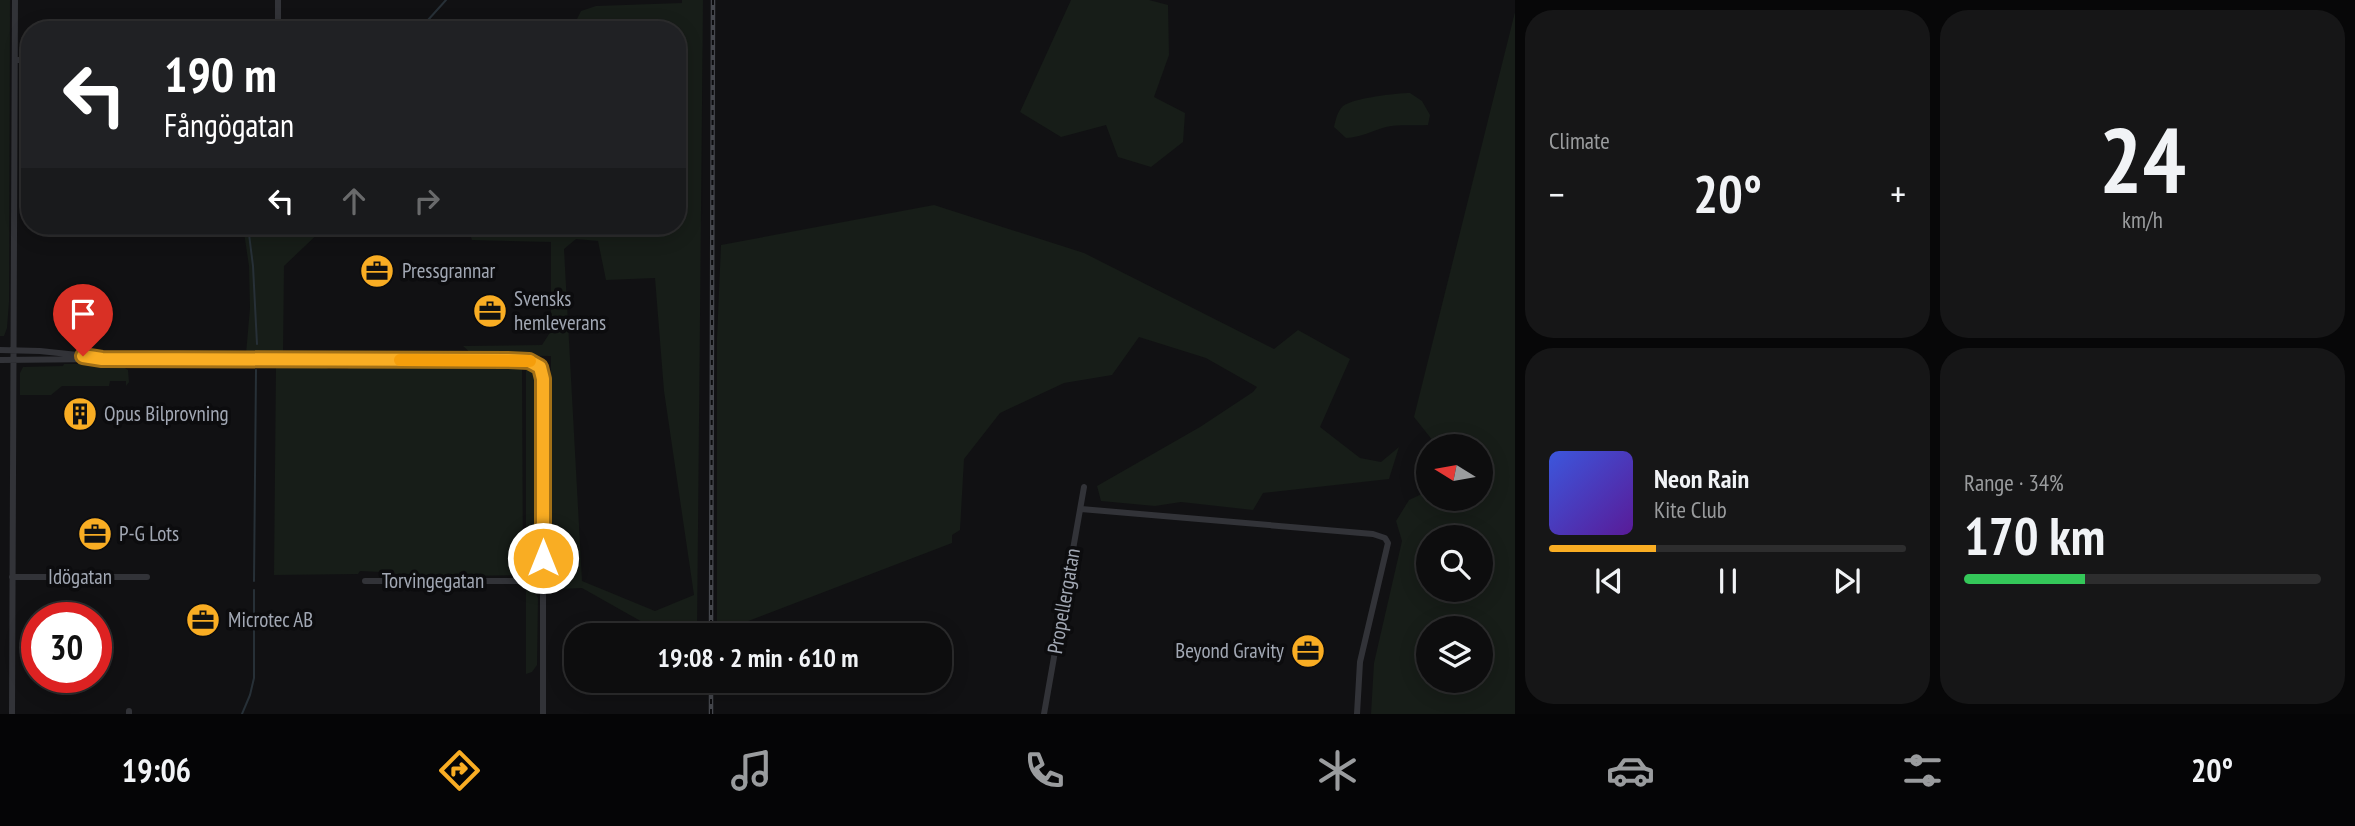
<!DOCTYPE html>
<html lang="en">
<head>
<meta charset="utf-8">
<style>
	body { margin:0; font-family:"PT Sans Narrow",sans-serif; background:#161617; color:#f1f3f6; height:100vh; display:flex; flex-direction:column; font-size:26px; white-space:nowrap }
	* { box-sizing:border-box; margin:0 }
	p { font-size:23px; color:#9a9c9e }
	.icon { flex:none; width:38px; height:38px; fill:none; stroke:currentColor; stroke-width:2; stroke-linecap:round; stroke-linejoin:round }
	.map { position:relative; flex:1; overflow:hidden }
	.sheet { display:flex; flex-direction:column; gap:10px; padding:10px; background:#070708; width:840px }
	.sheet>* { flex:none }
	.guide { position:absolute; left:21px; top:21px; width:665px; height:214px; border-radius:28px; box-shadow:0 4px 18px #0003,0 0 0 2px #2d2d2e; background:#202124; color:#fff; overflow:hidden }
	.needle { width:46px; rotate:281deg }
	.tools { position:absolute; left:1416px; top:434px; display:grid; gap:14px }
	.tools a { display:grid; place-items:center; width:77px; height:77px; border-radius:50%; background:#0d0d0e; box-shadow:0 4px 18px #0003,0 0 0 2px #2d2d2e; font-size:35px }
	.speed { position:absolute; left:21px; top:602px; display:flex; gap:14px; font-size:35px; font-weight:700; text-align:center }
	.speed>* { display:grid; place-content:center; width:91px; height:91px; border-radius:50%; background:#0d0d0e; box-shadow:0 4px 18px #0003,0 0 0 2px #2d2d2e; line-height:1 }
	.speed .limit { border:10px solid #d22; background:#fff; color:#111 }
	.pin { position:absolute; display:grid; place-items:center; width:60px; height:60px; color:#fff; margin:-72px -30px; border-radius:50% 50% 50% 0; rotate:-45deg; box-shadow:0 0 7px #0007 }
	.pin .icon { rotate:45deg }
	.me { position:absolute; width:77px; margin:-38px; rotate:0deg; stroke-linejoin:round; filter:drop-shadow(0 0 5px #0008) }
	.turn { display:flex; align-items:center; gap:24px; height:147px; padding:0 28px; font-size:32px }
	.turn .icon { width:91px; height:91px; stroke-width:2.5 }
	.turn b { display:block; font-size:49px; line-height:60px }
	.lanes { display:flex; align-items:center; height:66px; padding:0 28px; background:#0003; justify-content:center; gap:35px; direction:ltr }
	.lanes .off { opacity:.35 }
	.big { font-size:52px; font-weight:700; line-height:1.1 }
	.sheet .widget { flex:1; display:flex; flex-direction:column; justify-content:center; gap:10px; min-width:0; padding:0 24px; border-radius:28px; background:#161617 }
	.sheet .dial { align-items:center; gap:0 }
	.dial b { font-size:91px; line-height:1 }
	.song { display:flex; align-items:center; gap:21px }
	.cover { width:84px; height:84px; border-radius:10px; background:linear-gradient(135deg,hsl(230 70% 55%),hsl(270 70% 35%)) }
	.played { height:7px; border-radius:4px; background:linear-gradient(90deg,#f9ad23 30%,#2d2d2e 30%) }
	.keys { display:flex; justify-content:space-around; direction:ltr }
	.heat { display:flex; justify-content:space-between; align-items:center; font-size:38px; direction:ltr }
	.charge { height:10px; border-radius:5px; background:linear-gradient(90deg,#34c759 34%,#2d2d2e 0) }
	.sheet .tiles { flex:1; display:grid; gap:10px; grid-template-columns:repeat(2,1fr) }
	.trip { position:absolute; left:564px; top:623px; width:388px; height:70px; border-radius:28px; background:#0d0d0e; box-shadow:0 4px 18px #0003,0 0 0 2px #2d2d2e; font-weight:700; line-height:70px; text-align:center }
	.menu { display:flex; height:112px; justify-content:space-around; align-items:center; background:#050506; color:#9a9c9e }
	.menu .icon { width:49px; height:49px }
	.menu .active { color:#f9ad23 }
	.menu b { font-size:32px; color:#f1f3f6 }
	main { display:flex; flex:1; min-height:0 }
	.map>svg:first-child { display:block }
	.green { fill:#171d18; fill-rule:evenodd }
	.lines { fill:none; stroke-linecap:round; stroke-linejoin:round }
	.stream { stroke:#273037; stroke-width:2 }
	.minor { stroke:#323338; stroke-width:6 }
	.rail-casing { stroke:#45474d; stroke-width:4.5 }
	.rail { stroke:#0c0c0e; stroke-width:2; stroke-dasharray:5; stroke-linecap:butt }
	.route-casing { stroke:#a27017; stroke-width:18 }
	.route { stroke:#f9ad23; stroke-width:12 }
	.slow { stroke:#f59e0b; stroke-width:12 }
	.labels { text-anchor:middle; stroke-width:7; stroke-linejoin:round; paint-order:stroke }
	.poi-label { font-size:21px; fill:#a2a8b4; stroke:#0c0c0e; text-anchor:start }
	.street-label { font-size:21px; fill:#a2a8b4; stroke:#0c0c0e }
</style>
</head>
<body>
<main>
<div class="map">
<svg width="1515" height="714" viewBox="0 0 1515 714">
	<rect width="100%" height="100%" fill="#111113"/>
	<path class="green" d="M 0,0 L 10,0 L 9,302 L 7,328 L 4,336 L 0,336 Z
		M 682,0 L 703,0 L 697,634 L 660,632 L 582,588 L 559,589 L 551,586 L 551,356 L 473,355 L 463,346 L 542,345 L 551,331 L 551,242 L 472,240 L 467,226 L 677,226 L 677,30 L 576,30 L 575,23 L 581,11 L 596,6 L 682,3 ZM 576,239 L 598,241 L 606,280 L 655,278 L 664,391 L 694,595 L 655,611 L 582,581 L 564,249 Z
		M 1071,0 L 1149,0 L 1168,5 L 1169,55 L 1154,97 L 1185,113 L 1183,142 L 1151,167 L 1118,157 L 1106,125 L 1061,137 L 1020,112 Z
		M 1515,12 L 1515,714 L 1371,714 L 1374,663 L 1402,541 L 1396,521 L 1409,500 L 1428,491 L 1428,499 L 1480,499 L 1480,446 L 1437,446 L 1414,417 ZM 1428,537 L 1480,537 L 1480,590 L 1428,590 ZM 1428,628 L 1480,628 L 1480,681 L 1428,681 Z
		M 1410,93 L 1422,101 L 1430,115 L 1428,125 C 1413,126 1400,124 1386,127 C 1372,131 1361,137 1346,138 L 1334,127 C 1336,119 1337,112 1343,106 C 1354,98 1396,93 1410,93 Z
		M 934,205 L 1084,253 L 1274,349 L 1298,330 L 1350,359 L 1320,427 L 1360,458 L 1381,462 L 1399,447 L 1389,479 L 1263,493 L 1253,510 L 1181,502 L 1155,506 L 1101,501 L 1097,486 L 1200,427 L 1253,392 L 1257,387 L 1206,358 L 1139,337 L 1112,375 L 1064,383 L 1000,413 L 964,459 L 960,530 L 952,535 L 952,543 L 717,633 L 717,338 L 721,245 Z
		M 243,226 L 326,226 L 284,266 L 283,354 L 246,354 L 250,308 L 249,266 Z
		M 64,364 L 118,364 L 128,370 L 129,382 L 126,386 L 126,381 L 110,381 L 109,386 L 62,386 L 51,395 L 20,395 L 20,373 L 23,367 L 63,366 Z
		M 276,364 L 325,365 L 328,369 L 347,369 L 352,365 L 522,365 L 523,575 L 393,577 L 381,572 L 360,571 L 358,574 L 274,575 Z
		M 526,366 L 533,372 L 536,380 L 537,562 L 535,571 L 526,576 Z
		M 526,586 L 534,590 L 538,598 L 537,665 L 532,672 L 526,674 Z"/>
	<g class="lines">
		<path class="stream" d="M 419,30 L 446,0
			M 248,226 L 253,266 L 257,344
			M 254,581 L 256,370
			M 242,714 L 250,695 L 254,678 L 254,590"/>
		<path class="minor" d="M 278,30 L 278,0
			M 15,60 L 30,60
			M 0,350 L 40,351 L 87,356
			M 0,360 L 102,359 L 524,360 L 533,362 L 540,367 L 543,379 L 543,714
			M 1081,509 L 1373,534 L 1385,538 L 1388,543 L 1360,662 L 1357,714
			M 12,577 L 147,577
			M 365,581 L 543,581
			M 129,711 L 129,714
			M 12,714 L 15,0
			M 1044,714 L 1084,487"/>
		<g class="rail-casing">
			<path id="rail" d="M 711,635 L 713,0
				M 711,714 L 711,681"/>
		</g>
		<use href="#rail" class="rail"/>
	</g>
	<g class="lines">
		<g class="route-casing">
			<path id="route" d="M 83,356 L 102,359 L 508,360 L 529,361 L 540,367 L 543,379 L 543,558"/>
		</g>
		<use href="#route" class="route"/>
		<path class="slow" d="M 400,360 L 530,361"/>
	</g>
	<defs>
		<g id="office-disc" transform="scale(1.75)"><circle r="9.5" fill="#f9ad23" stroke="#0c0c0e"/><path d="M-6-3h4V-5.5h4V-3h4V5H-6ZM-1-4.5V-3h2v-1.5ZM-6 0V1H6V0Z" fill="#111"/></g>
		<g id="building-disc" transform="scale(1.75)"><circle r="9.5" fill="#f9ad23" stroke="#0c0c0e"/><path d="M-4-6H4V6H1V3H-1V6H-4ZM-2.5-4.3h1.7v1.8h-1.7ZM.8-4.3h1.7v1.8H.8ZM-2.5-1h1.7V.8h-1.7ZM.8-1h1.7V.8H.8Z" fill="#111"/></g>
	</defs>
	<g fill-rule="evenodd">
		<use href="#office-disc" x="377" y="271"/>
		<use href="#office-disc" x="490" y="311"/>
		<use href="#building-disc" x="80" y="414"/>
		<use href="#office-disc" x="95" y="534"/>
		<use href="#office-disc" x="203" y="620"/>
		<use href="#office-disc" x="1308" y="651"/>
	</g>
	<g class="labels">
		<g class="poi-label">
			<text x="402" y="278">Pressgrannar</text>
			<text x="514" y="306">Svensks<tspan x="514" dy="24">hemleverans</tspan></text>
			<text x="104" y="421">Opus Bilprovning</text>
			<text x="119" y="541">P-G Lots</text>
			<text x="228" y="627">Microtec AB</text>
			<text x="1284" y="658" text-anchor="end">Beyond Gravity</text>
		</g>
		<g class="street-label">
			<text x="80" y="584">Idögatan</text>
			<text x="433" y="588">Torvingegatan</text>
			<text transform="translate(1064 601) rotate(-80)" y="7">Propellergatan</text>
		</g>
	</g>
</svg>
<div class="tools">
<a><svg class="needle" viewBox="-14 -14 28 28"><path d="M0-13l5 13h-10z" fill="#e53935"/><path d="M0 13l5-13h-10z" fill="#9a9c9e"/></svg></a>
<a><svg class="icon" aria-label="search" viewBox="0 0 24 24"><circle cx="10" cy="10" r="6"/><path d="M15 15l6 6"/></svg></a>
<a><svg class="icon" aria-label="layers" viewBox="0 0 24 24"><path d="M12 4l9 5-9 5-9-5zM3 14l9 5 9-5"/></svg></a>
</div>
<div class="speed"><div class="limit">30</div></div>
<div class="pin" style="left:83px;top:356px;background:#d93025"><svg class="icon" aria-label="arrive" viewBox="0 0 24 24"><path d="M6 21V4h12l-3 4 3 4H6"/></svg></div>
<svg class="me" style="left:543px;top:558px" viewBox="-20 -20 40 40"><circle r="17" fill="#f9ad23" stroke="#fff" stroke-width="3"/><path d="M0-11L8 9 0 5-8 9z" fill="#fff"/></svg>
<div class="trip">19:08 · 2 min · 610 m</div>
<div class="guide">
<div class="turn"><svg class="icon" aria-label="left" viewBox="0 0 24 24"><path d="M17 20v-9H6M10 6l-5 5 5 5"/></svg><div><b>190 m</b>Fångögatan</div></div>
<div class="lanes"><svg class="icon" aria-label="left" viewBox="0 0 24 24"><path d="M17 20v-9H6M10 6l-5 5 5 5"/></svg><svg class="icon off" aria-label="ahead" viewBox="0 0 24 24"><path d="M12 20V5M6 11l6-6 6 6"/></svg><svg class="icon off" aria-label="right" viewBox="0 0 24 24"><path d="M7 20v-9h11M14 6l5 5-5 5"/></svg></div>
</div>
</div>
<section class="sheet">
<div class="tiles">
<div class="widget"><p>Climate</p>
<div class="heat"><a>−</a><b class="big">20°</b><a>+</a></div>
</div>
<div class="widget dial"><b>24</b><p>km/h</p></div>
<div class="widget">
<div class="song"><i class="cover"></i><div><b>Neon Rain</b><p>Kite Club</p></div></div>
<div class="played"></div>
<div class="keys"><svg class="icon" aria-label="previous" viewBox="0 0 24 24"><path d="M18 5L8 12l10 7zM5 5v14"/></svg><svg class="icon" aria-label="pause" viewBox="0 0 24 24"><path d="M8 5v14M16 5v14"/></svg><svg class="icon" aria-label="next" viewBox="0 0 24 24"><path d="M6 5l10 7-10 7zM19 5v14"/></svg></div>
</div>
<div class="widget"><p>Range · 34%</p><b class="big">170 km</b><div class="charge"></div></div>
</div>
</section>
</main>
<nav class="menu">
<b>19:06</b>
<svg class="icon active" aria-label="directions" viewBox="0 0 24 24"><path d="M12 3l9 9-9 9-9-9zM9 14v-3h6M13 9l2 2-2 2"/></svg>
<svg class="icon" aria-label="music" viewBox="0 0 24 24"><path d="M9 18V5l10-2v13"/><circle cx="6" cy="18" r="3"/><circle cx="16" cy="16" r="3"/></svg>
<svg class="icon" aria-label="phone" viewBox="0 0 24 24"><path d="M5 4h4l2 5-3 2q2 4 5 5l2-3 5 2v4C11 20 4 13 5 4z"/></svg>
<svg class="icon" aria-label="climate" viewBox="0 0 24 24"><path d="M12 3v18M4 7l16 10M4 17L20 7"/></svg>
<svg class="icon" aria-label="car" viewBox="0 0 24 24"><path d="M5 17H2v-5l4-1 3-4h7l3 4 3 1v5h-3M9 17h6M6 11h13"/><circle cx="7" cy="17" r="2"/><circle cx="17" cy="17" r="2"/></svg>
<svg class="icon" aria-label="filters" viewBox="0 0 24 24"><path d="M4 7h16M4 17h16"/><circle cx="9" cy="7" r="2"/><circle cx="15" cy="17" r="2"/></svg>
<b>20°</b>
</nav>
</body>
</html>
